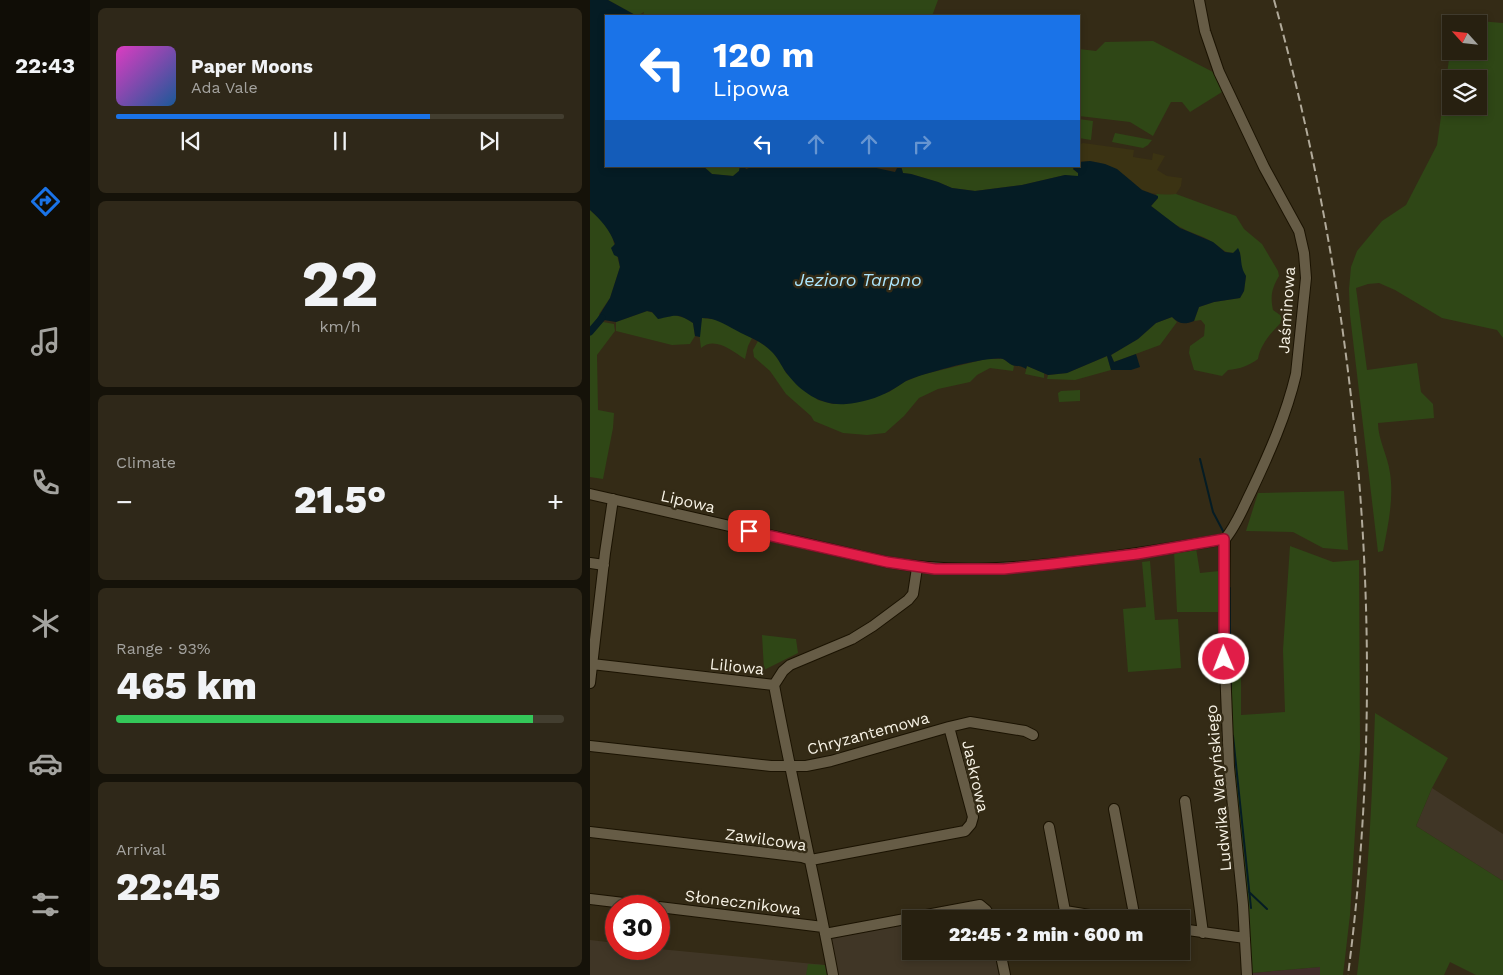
<!DOCTYPE html>
<html lang="en">
<head>
<meta charset="utf-8">
<style>
	body { margin:0; font-family:"Work Sans",sans-serif; background:#2f2819; color:#f1f3f6; height:100vh; display:flex; flex-direction:column; font-size:19px; white-space:nowrap }
	* { box-sizing:border-box; margin:0 }
	p { font-size:16px; color:#a4a39f }
	.icon { flex:none; width:28px; height:28px; fill:none; stroke:currentColor; stroke-width:2; stroke-linecap:round; stroke-linejoin:round }
	.map { position:relative; flex:1; overflow:hidden }
	.drawer { display:flex; flex-direction:column; gap:8px; padding:8px; background:#151209; width:500px }
	.drawer>* { flex:none }
	.top-card { position:absolute; left:15px; top:15px; width:475px; height:152px; border-radius:0px; box-shadow:0 2px 8px #0003,0 0 0 1px #433e30; background:#1a73e8; color:#fff; overflow:hidden }
	.needle { width:32px; rotate:297deg }
	.tools { position:absolute; left:852px; top:15px; display:grid; gap:10px }
	.tools a { display:grid; place-items:center; width:45px; height:45px; border-radius:0px; background:#272010; box-shadow:0 2px 8px #0003,0 0 0 1px #433e30; font-size:25px }
	.speed { position:absolute; left:15px; top:895px; display:flex; gap:10px; font-size:25px; font-weight:700; text-align:center }
	.speed>* { display:grid; place-content:center; width:65px; height:65px; border-radius:50%; background:#272010; box-shadow:0 2px 8px #0003,0 0 0 1px #433e30; line-height:1 }
	.speed .limit { border:8px solid #d22; background:#fff; color:#111 }
	.pin { position:absolute; display:grid; place-items:center; width:42px; height:42px; color:#fff; margin:-21px; border-radius:10px; box-shadow:0 2px 8px #0006 }
	.me { position:absolute; width:55px; margin:-28px; rotate:359deg; stroke-linejoin:round; filter:drop-shadow(0 0 4px #0008) }
	.turn { display:flex; align-items:center; gap:18px; height:105px; padding:0 25px; font-size:22px }
	.turn .icon { width:65px; height:65px; stroke-width:2.5 }
	.turn b { display:block; font-size:35px; line-height:42px }
	.lanes { display:flex; align-items:center; height:48px; padding:0 25px; background:#0003; justify-content:center; gap:25px; direction:ltr }
	.lanes .off { opacity:.35 }
	.big { font-size:38px; font-weight:800; line-height:1.1 }
	.drawer .widget { flex:1; display:flex; flex-direction:column; justify-content:center; gap:8px; min-width:0; padding:0 18px; border-radius:8px; background:#2f2819 }
	.drawer .dial { align-items:center; gap:0 }
	.dial b { font-size:65px; line-height:1 }
	.song { display:flex; align-items:center; gap:15px }
	.cover { width:60px; height:60px; border-radius:8px; background:linear-gradient(135deg,hsl(310 70% 55%),hsl(210 70% 35%)) }
	.played { height:5px; border-radius:2px; background:linear-gradient(90deg,#1a73e8 70%,#433e30 70%) }
	.keys { display:flex; justify-content:space-around; direction:ltr }
	.heat { display:flex; justify-content:space-between; align-items:center; font-size:28px; direction:ltr }
	.charge { height:8px; border-radius:4px; background:linear-gradient(90deg,#34c759 93%,#433e30 0) }
	.trip { position:absolute; left:312px; top:910px; width:288px; height:50px; border-radius:0px; background:#272010; box-shadow:0 2px 8px #0003,0 0 0 1px #433e30; font-weight:800; line-height:50px; text-align:center }
	main { display:flex; flex:1; min-height:0 }
	.dock { display:flex; flex-direction:column; width:90px; justify-content:space-around; align-items:center; background:#100d06; color:#a4a39f }
	.dock .icon { width:35px; height:35px }
	.dock .on { color:#1a73e8 }
	.dock b { font-size:22px; color:#f1f3f6 }
	.map>svg:first-child { display:block }
	.commercial { fill:#422e2b }
	.industrial { fill:#403626 }
	.green { fill:#2f4716; fill-rule:evenodd }
	.sand { fill:#3b3313 }
	.water { fill:#051c24 }
	.lines { fill:none; stroke-linecap:round; stroke-linejoin:round }
	.stream { stroke:#051c24; stroke-width:2 }
	.canal { stroke:#051c24; stroke-width:7 }
	.minor-casing { stroke:#1b1302; stroke-width:12 }
	.minor { stroke:#665c46; stroke-width:10 }
	.rail { stroke:#b1aa9a; stroke-width:2; stroke-dasharray:8 4; stroke-linecap:butt }
	.route-casing { stroke:#92132f; stroke-width:12 }
	.route { stroke:#e11d48; stroke-width:9 }
	.labels { text-anchor:middle; stroke-width:5; stroke-linejoin:round; paint-order:stroke }
	.street-label { font-size:16px; fill:#f7f2e5; stroke:#342b16 }
	.water-label { font-size:18px; font-style:italic; fill:#ace6fe; stroke:#342b16 }
</style>
</head>
<body>
<main>
<nav class="dock">
<b>22:43</b>
<svg class="icon on" aria-label="directions" viewBox="0 0 24 24"><path d="M12 3l9 9-9 9-9-9zM9 14v-3h6M13 9l2 2-2 2"/></svg>
<svg class="icon" aria-label="music" viewBox="0 0 24 24"><path d="M9 18V5l10-2v13"/><circle cx="6" cy="18" r="3"/><circle cx="16" cy="16" r="3"/></svg>
<svg class="icon" aria-label="phone" viewBox="0 0 24 24"><path d="M5 4h4l2 5-3 2q2 4 5 5l2-3 5 2v4C11 20 4 13 5 4z"/></svg>
<svg class="icon" aria-label="climate" viewBox="0 0 24 24"><path d="M12 3v18M4 7l16 10M4 17L20 7"/></svg>
<svg class="icon" aria-label="car" viewBox="0 0 24 24"><path d="M5 17H2v-5l4-1 3-4h7l3 4 3 1v5h-3M9 17h6M6 11h13"/><circle cx="7" cy="17" r="2"/><circle cx="17" cy="17" r="2"/></svg>
<svg class="icon" aria-label="filters" viewBox="0 0 24 24"><path d="M4 7h16M4 17h16"/><circle cx="9" cy="7" r="2"/><circle cx="15" cy="17" r="2"/></svg>
</nav>
<section class="drawer">
<div class="widget">
<div class="song"><i class="cover"></i><div><b>Paper Moons</b><p>Ada Vale</p></div></div>
<div class="played"></div>
<div class="keys"><svg class="icon" aria-label="previous" viewBox="0 0 24 24"><path d="M18 5L8 12l10 7zM5 5v14"/></svg><svg class="icon" aria-label="pause" viewBox="0 0 24 24"><path d="M8 5v14M16 5v14"/></svg><svg class="icon" aria-label="next" viewBox="0 0 24 24"><path d="M6 5l10 7-10 7zM19 5v14"/></svg></div>
</div>
<div class="widget dial"><b>22</b><p>km/h</p></div>
<div class="widget"><p>Climate</p>
<div class="heat"><a>−</a><b class="big">21.5°</b><a>+</a></div>
</div>
<div class="widget"><p>Range · 93%</p><b class="big">465 km</b><div class="charge"></div></div>
<div class="widget"><p>Arrival</p><b class="big">22:45</b></div>
</section>
<div class="map">
<svg width="913" height="975" viewBox="0 0 913 975">
	<rect width="100%" height="100%" fill="#342b16"/>
	<path class="commercial" d="M 730,967 L 730,975 L 661,975 L 661,973 Z"/>
	<path class="industrial" d="M 842,788 L 913,834 L 913,881 L 826,826 Z
		M 389,907 L 397,919 L 330,919 Z
		M 321,920 L 321,951 L 404,951 L 409,975 L 248,975 L 241,937 Z
		M 0,940 L 26,943 L 26,949 L 69,949 L 235,965 L 237,975 L 0,975 Z"/>
	<path class="green" d="M 18,0 L 348,0 L 342,16 L 53,16 L 54,12 L 47,16 Z
		M 865,19 L 913,23 L 913,338 L 907,330 L 852,318 L 805,290 L 789,283 L 778,284 L 766,288 L 777,370 L 827,363 L 831,392 L 843,404 L 844,418 L 788,423 C 788,440 798,456 800,473 C 804,498 798,526 793,551 L 788,552 L 760,315 L 759,289 L 761,267 L 767,251 L 792,221 L 816,205 L 847,145 L 861,45 L 861,51 L 889,51 L 889,24 L 864,24 ZM 861,79 L 889,79 L 889,106 L 861,106 Z
		M 563,41 L 623,72 L 632,92 L 600,112 L 592,102 L 581,102 L 563,136 L 540,122 L 489,116 L 489,49 L 506,51 L 515,42 Z
		M 489,119 L 503,121 L 501,140 L 489,138 Z
		M 525,133 L 562,140 L 558,145 L 553,148 L 522,142 Z
		M 113,166 L 150,166 L 149,171 L 143,176 L 122,174 Z
		M 311,166 L 485,166 L 483,169 L 488,173 L 489,177 L 475,175 L 432,185 L 385,191 L 362,188 L 348,182 L 321,174 L 313,173 Z
		M 566,194 L 586,194 L 646,216 L 654,229 L 672,244 L 688,271 L 689,276 C 682,288 680,296 683,310 L 690,315 L 693,321 C 682,331 670,345 668,359 C 658,366 650,369 638,370 L 632,376 L 604,370 L 599,353 L 600,346 L 614,336 L 615,325 L 611,320 L 604,321 L 609,307 L 624,302 L 650,298 L 654,291 L 656,276 L 651,269 L 650,252 C 634,255 634,249 622,242 C 612,235 600,233 590,227 C 579,222 571,213 561,206 L 568,198 Z
		M 0,210 L 13,222 L 22,236 L 30,267 L 20,298 L 9,314 L 13,322 L 24,324 L 25,331 L 7,355 L 8,410 L 24,413 L 23,428 L 13,479 L 0,477 Z
		M 57,311 L 76,317 L 84,315 L 95,318 L 103,323 L 105,336 L 100,344 L 82,345 L 26,331 L 26,322 Z
		M 582,317 L 587,322 L 570,345 L 524,362 L 521,355 L 548,339 L 566,323 Z
		M 112,318 L 129,320 L 162,338 L 158,346 L 155,359 C 142,351 125,336 111,348 L 109,332 Z
		M 168,341 L 182,351 L 192,365 L 196,373 L 228,400 L 243,404 L 256,404 L 299,392 L 314,382 L 331,375 L 396,359 L 413,359 L 424,366 L 423,371 L 400,368 L 387,375 L 380,382 L 348,389 L 329,398 L 314,416 L 295,433 L 277,435 L 253,433 L 224,421 L 221,416 L 196,394 L 180,371 L 164,357 L 163,350 Z
		M 517,356 L 521,370 L 485,380 L 457,379 L 458,375 L 477,373 Z
		M 437,366 L 454,373 L 454,378 L 435,374 Z
		M 490,390 L 490,401 L 469,402 L 468,393 L 471,391 Z
		M 754,491 L 758,550 L 733,548 L 703,532 L 656,531 L 668,493 Z
		M 700,546 L 743,562 L 769,560 L 770,749 L 760,915 L 753,975 L 730,975 L 730,967 L 661,973 L 642,747 L 639,653 L 651,653 L 651,715 L 695,712 L 693,650 Z
		M 606,548 L 610,573 L 629,571 L 629,612 L 587,612 L 584,551 Z
		M 560,561 L 565,620 L 588,619 L 591,668 L 538,672 L 533,609 L 556,607 L 552,562 Z
		M 172,635 L 206,639 L 208,653 L 174,670 Z
		M 785,713 L 858,758 L 842,788 L 826,826 L 913,881 L 913,975 L 886,975 L 860,962 L 854,975 L 767,975 C 778,888 782,800 785,713 Z
		M 526,951 L 564,951 L 561,959 L 525,953 Z
		M 218,964 L 235,965 L 237,975 L 216,975 Z"/>
	<path class="sand" d="M 493,143 L 544,150 L 543,157 L 562,160 L 563,153 L 575,156 L 567,170 L 577,176 L 592,178 L 591,186 L 586,194 C 575,195 566,195 555,191 C 549,189 544,183 539,179 C 525,167 508,159 489,162 L 489,145 Z"/>
	<path class="water" d="M 0,0 L 18,0 L 47,16 L 16,16 L 16,166 L 113,166 L 122,174 L 143,176 L 149,171 L 150,166 L 154,166 L 156,169 L 165,166 L 277,166 L 305,172 L 308,166 L 311,166 L 313,173 L 321,174 L 348,182 L 362,188 L 385,191 L 432,185 L 475,175 L 488,176 L 488,173 L 483,169 L 485,166 L 489,166 L 489,162 L 500,161 L 515,164 L 527,169 L 552,190 L 568,196 L 568,198 L 561,206 L 590,228 L 623,242 L 635,252 L 643,253 L 648,248 C 653,258 649,265 656,276 L 654,291 L 650,298 L 624,302 L 609,307 L 604,321 C 594,325 589,324 582,317 L 566,323 L 548,339 L 521,355 L 524,362 L 546,354 L 550,367 L 541,370 L 521,370 L 517,356 L 477,373 L 458,375 L 437,366 L 436,369 C 431,365 427,367 422,365 C 419,364 416,360 413,359 C 399,355 331,374 316,381 C 311,384 306,388 300,391 C 288,398 270,403 256,404 C 232,406 212,393 198,375 C 192,368 189,359 183,353 C 174,343 162,338 151,333 C 137,326 128,318 112,318 L 110,337 L 105,336 L 103,323 C 86,312 85,316 68,319 L 62,312 L 57,311 L 26,322 L 14,320 L 9,326 L 5,322 L 20,298 L 30,267 L 28,257 L 24,255 L 21,248 L 25,244 C 20,230 11,220 0,210 Z"/>
	<g class="lines">
		<path class="stream" d="M 610,459 L 623,512 L 633,531
			M 640,588 L 640,634
			M 640,646 L 641,689
			M 643,736 L 661,908
			M 659,892 L 677,909"/>
		<path class="canal" d="M 0,332 L 12,318"/>
		<g class="minor-casing">
			<path id="minor" d="M 609,0 L 615,31 L 629,72 L 674,167 L 709,231 L 714,253 L 716,278 L 706,374 C 696,416 679,454 661,492 C 653,508 646,526 635,539
				M 0,494 L 297,562 C 360,573 416,569 480,562 C 532,556 583,548 635,539
				M 635,539 L 634,641 L 639,767 L 653,905 L 657,975
				M 0,563 L 14,565
				M 2,664 L 184,685
				M 0,683 L 15,553 L 23,499
				M 184,685 C 202,782 225,878 243,975
				M 184,685 L 193,671 L 200,665 L 262,639 L 283,626 L 318,600 L 323,594 L 327,568
				M 0,746 L 181,766 L 216,766 L 241,761 L 359,727 L 380,722 L 435,731 L 443,735
				M 595,801 L 613,933
				M 524,809 L 545,919
				M 459,827 L 475,911 L 524,919
				M 0,832 L 212,857 L 221,860 L 375,831 L 381,824 L 383,817 L 359,727
				M 0,899 L 59,906
				M 69,907 L 233,927
				M 591,929 L 655,938
				M 235,934 L 390,905 L 396,910 L 402,919
				M 410,951 L 415,975"/>
		</g>
		<use href="#minor" class="minor"/>
		<path class="rail" d="M 684,0 C 771,314 800,651 758,975"/>
	</g>
	<g class="lines">
		<g class="route-casing">
			<path id="route" d="M 159,531 L 297,562 L 345,569 L 414,569 L 463,564 L 547,554 L 634,539 L 634,659"/>
		</g>
		<use href="#route" class="route"/>
	</g>
	<g class="labels">
		<g class="street-label">
			<text transform="translate(696 310) rotate(-86)" y="6">Jaśminowa</text>
			<text transform="translate(98 501) rotate(13)" y="6">Lipowa</text>
			<text transform="translate(147 666) rotate(6)" y="6">Liliowa</text>
			<text transform="translate(278 733) rotate(-15)" y="6">Chryzantemowa</text>
			<text transform="translate(386 776) rotate(77)" y="6">Jaskrowa</text>
			<text transform="translate(628 788) rotate(-95)" y="6">Ludwika Waryńskiego</text>
			<text transform="translate(176 839) rotate(8)" y="6">Zawilcowa</text>
			<text transform="translate(153 902) rotate(7)" y="6">Słonecznikowa</text>
		</g>
		<g class="water-label">
			<text x="268" y="286">Jezioro Tarpno</text>
		</g>
	</g>
</svg>
<div class="tools">
<a><svg class="needle" viewBox="-14 -14 28 28"><path d="M0-13l5 13h-10z" fill="#e53935"/><path d="M0 13l5-13h-10z" fill="#a4a39f"/></svg></a>
<a><svg class="icon" aria-label="layers" viewBox="0 0 24 24"><path d="M12 4l9 5-9 5-9-5zM3 14l9 5 9-5"/></svg></a>
</div>
<div class="speed"><div class="limit">30</div></div>
<div class="pin" style="left:159px;top:531px;background:#d93025"><svg class="icon" aria-label="arrive" viewBox="0 0 24 24"><path d="M6 21V4h12l-3 4 3 4H6"/></svg></div>
<svg class="me" style="left:634px;top:659px" viewBox="-20 -20 40 40"><circle r="17" fill="#e11d48" stroke="#fff" stroke-width="3"/><path d="M0-11L8 9 0 5-8 9z" fill="#fff"/></svg>
<div class="trip">22:45 · 2 min · 600 m</div>
<div class="top-card">
<div class="turn"><svg class="icon" aria-label="left" viewBox="0 0 24 24"><path d="M17 20v-9H6M10 6l-5 5 5 5"/></svg><div><b>120 m</b>Lipowa</div></div>
<div class="lanes"><svg class="icon" aria-label="left" viewBox="0 0 24 24"><path d="M17 20v-9H6M10 6l-5 5 5 5"/></svg><svg class="icon off" aria-label="ahead" viewBox="0 0 24 24"><path d="M12 20V5M6 11l6-6 6 6"/></svg><svg class="icon off" aria-label="ahead" viewBox="0 0 24 24"><path d="M12 20V5M6 11l6-6 6 6"/></svg><svg class="icon off" aria-label="right" viewBox="0 0 24 24"><path d="M7 20v-9h11M14 6l5 5-5 5"/></svg></div>
</div>
</div>
</main>
</body>
</html>
